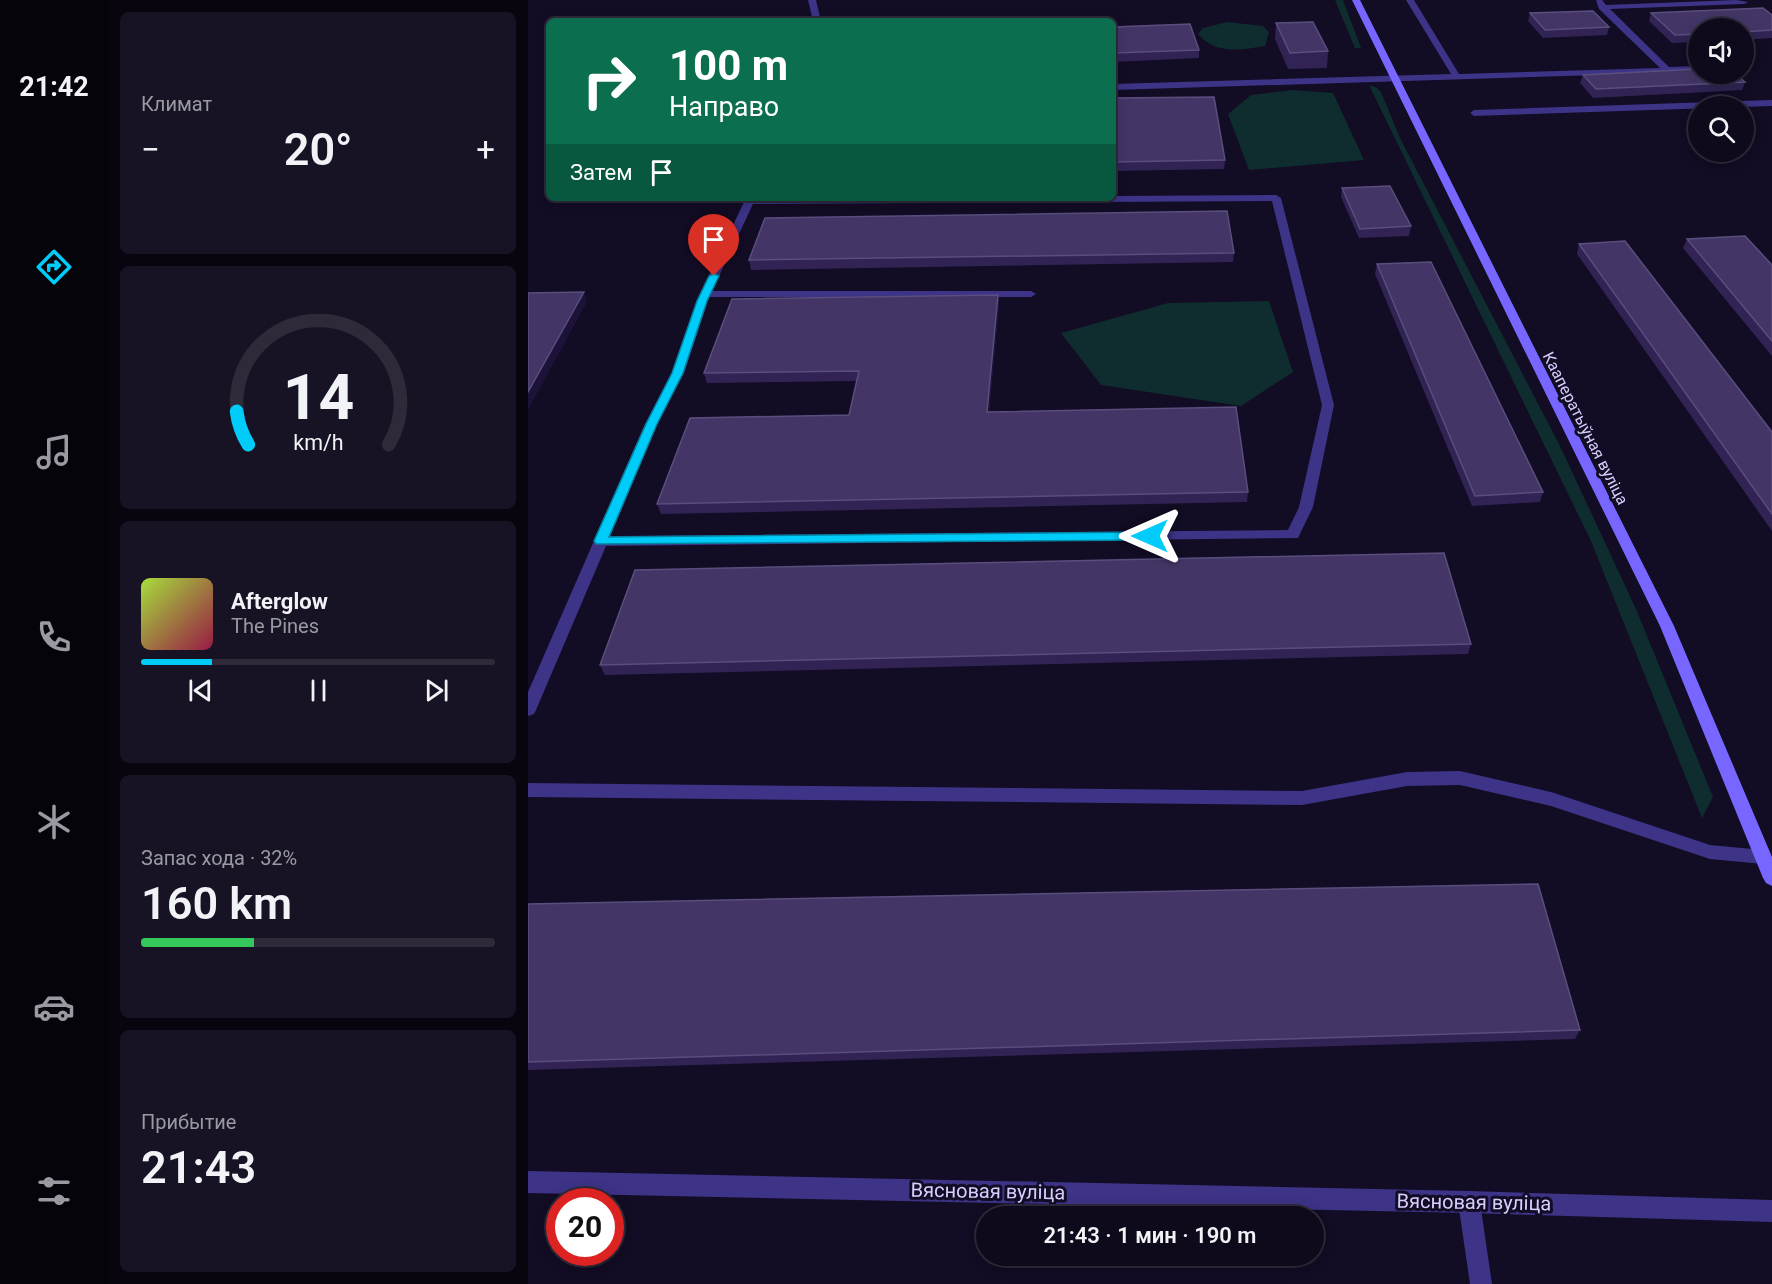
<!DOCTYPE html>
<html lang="ru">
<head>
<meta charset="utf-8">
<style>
	body { margin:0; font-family:Roboto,sans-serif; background:#171224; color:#f1f3f6; height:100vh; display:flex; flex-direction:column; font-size:22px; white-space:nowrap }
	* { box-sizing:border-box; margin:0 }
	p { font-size:20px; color:#9b9aa3 }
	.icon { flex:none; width:33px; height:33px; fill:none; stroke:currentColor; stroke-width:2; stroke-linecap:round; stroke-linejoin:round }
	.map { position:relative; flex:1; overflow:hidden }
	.side { display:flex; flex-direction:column; gap:12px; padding:12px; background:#08050f; width:420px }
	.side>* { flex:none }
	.banner { position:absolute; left:18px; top:18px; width:570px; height:183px; border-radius:9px; box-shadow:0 3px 15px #0003,0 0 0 2px #2e2a3a; background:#0b6e4f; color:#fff; overflow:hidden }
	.fabs { position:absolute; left:1160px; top:18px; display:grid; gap:12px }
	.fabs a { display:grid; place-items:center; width:66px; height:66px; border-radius:50%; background:#0e091b; box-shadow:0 3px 15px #0003,0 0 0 2px #2e2a3a; font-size:30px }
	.speed { position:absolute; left:18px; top:1188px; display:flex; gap:12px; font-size:30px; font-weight:700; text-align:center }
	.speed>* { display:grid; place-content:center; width:78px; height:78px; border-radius:50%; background:#0e091b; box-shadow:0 3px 15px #0003,0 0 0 2px #2e2a3a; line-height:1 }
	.speed .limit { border:9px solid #d22; background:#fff; color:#111 }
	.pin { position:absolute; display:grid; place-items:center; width:51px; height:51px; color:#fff; margin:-62px -26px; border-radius:50% 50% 50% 0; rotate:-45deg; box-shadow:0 0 6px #0007 }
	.pin .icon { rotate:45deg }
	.me { position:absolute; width:66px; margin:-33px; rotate:270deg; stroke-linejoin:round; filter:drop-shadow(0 0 4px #0008) }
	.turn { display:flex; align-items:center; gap:21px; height:126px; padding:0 24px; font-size:27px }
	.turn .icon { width:78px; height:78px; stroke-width:2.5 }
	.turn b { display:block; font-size:42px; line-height:51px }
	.then { display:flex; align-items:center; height:57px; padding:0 24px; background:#0003; gap:12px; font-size:22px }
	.big { font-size:45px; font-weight:600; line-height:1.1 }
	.side .widget { flex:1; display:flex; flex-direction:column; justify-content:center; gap:9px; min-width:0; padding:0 21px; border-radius:9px; background:#171224 }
	.side .dial { align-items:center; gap:0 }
	.dial svg { height:156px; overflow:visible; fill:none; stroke:#2e2a3a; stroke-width:7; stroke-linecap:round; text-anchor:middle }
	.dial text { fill:#f1f3f6; stroke:none }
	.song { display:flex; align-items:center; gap:18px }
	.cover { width:72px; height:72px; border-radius:9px; background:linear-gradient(135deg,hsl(80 70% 55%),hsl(340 70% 35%)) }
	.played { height:6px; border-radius:3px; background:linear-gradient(90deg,#00ccfa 20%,#2e2a3a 20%) }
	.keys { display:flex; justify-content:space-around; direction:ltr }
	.heat { display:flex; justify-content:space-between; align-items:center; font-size:33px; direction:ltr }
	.charge { height:9px; border-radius:4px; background:linear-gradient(90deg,#34c759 32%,#2e2a3a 0) }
	.trip { position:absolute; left:448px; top:1206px; width:348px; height:60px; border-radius:30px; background:#0e091b; box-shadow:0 3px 15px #0003,0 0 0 2px #2e2a3a; font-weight:600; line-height:60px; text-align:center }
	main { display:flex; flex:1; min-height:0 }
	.menu { display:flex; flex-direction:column; width:108px; justify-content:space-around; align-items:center; background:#06040b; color:#9b9aa3 }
	.menu .icon { width:42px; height:42px }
	.menu .on { color:#00ccfa }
	.menu b { font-size:27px; color:#f1f3f6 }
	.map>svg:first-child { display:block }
	.green { fill:#0f2d2f }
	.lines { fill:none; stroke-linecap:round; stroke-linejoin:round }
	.lane { fill:#3d3387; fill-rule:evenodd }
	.street { fill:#3d3387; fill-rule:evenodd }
	.secondary { fill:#76f; fill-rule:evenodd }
	.wall { fill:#312454 }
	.shaded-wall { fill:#1d1339 }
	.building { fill:#433666; stroke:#5a4e7e; stroke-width:1.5 }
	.route { fill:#00ccfa; stroke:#0085a2; stroke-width:1.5 }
	.labels { text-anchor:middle; stroke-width:6; stroke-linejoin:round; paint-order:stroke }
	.street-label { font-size:16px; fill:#d9cfff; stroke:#120c24 }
	.near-street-label { font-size:20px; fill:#d9cfff; stroke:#120c24 }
</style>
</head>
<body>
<main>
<nav class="menu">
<b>21:42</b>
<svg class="icon on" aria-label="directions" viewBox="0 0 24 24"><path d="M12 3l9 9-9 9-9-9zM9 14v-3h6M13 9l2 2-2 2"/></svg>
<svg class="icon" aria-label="music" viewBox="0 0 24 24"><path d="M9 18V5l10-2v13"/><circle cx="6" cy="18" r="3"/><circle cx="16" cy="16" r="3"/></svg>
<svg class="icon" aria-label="phone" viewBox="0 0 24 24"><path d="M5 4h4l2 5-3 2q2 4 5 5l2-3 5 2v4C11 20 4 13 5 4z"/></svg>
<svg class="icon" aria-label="climate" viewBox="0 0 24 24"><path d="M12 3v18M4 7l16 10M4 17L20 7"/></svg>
<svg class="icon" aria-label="car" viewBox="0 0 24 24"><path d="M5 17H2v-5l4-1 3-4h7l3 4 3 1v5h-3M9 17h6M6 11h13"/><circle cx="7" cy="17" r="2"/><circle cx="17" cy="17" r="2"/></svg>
<svg class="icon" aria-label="filters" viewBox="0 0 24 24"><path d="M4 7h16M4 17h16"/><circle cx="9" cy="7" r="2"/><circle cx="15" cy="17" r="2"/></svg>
</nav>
<section class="side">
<div class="widget"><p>Климат</p>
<div class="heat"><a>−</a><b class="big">20°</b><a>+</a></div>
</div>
<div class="widget dial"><svg viewBox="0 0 100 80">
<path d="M14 69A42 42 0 1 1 86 69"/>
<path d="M14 69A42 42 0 0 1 8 52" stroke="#00ccfa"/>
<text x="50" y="56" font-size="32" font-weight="700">14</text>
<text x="50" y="72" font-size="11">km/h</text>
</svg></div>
<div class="widget">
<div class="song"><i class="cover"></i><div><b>Afterglow</b><p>The Pines</p></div></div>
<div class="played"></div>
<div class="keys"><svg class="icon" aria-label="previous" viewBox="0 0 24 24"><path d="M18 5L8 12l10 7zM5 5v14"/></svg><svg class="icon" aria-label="pause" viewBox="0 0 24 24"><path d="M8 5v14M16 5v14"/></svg><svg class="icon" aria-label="next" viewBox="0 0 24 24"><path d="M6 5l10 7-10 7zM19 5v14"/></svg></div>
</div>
<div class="widget"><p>Запас хода · 32%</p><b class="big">160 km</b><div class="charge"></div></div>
<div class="widget"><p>Прибытие</p><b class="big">21:43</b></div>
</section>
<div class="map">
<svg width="1244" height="1284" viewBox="0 0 1244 1284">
	<rect width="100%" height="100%" fill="#120c24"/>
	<path class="green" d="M 807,0 L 815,0 L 833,48 L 827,48 Z
		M 699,22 L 735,26 L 741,32 L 737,46 C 712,50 688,55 670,34 L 675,28 Z
		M 841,85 L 849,88 L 853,92 L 872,138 L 1032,446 L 1108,609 L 1185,797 L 1174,818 L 1063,541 Z
		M 765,90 L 805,93 L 836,160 L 721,170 L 700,114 L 723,95 Z
		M 741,301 L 765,372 L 713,406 L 573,385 L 533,333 L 640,303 Z"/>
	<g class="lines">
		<path class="lane" d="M 280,0 L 288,0 L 293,21 L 285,21 Z
			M 878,0 L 886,0 L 931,74 L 1132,68 L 1071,9 L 1068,0 L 1074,0 L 1078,5 L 1208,0 L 1220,2 L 1216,4 L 1082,9 L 1141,67 L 1170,66 L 1170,72 L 585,90 L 585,84 L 923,74 Z
			M 1244,100 L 1244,106 L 946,116 L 942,113 L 946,110 Z
			M 748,195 L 753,198 L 806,405 L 785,507 L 770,538 L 78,546 L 8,710 L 6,714 L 0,716 L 0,692 L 117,424 L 144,373 L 172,294 L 218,198 L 585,198 L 585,196 ZM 744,201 L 794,405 L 771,507 L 760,530 L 82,536 L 129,424 L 156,373 L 181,297 L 503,297 L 508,294 L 503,291 L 184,291 L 225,204 Z
			M 932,771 L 1023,792 L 1182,845 L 1235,850 L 1241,852 L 1244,857 L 1241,862 L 1235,864 L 1182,859 L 1023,806 L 932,785 L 879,786 L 774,805 L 0,797 L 0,783 L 774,791 L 879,772 Z
			M 941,1191 L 949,1194 L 952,1202 L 964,1284 L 942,1284 L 930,1202 L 933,1194 Z"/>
		<path class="street" d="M 0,1171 L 941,1191 L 1244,1200 L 1244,1222 L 941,1213 L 0,1193 Z"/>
		<path class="secondary" d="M 824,0 L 832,0 L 1146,626 L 1244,857 L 1244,886 L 1238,883 L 1235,878 L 1132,626 Z"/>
	</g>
	<path class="wall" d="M 1002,13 L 1081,27 L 1079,35 L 1015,38 L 1000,21 Z
		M 1123,13 L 1244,15 L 1244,38 L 1215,40 L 1215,28 L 1170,28 L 1170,42 L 1144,43 L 1121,21 Z
		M 748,23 L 800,51 L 799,68 L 760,69 L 747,39 Z
		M 585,27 L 671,50 L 671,58 L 585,62 Z
		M 1055,75 L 1217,82 L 1214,90 L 1065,98 L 1052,83 Z
		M 585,98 L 697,160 L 696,169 L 585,171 Z
		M 814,188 L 883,226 L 881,236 L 831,238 L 813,197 Z
		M 1159,239 L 1244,265 L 1244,356 L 1155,248 Z
		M 1051,244 L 1244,432 L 1244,531 L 1049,254 Z
		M 706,253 L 705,262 L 223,270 L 221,260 Z
		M 849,264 L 1015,492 L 1012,502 L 944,506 L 847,274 Z
		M 470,295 L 471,304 L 461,412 L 720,492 L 719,502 L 133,514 L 129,504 L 321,415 L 328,381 L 179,383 L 176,373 Z
		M 943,644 L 940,654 L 77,675 L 72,665 Z
		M 0,904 L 1052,1030 L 1047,1039 L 0,1070 Z"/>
	<path class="shaded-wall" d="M 56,292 L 59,302 L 0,410 L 0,392 Z
		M 470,295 L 471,304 L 460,422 L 459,412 Z"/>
	<path class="building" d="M 1235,8 L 1244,15 L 1244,30 L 1215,32 L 1215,28 L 1170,28 L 1170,34 L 1147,35 L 1123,13 Z
		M 1065,11 L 1081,27 L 1017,30 L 1002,13 Z
		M 785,22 L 800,51 L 762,53 L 748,23 Z
		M 662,24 L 671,50 L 585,53 L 585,27 Z
		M 1170,69 L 1170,74 L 1208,74 L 1217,82 L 1068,89 L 1055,75 Z
		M 686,97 L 697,160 L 585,162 L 585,98 Z
		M 862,186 L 883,226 L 832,229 L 814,188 Z
		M 699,211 L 706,253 L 221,260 L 237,218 Z
		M 1217,236 L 1244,265 L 1244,341 L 1159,239 Z
		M 1097,241 L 1244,432 L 1244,514 L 1051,244 Z
		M 903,262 L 1015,492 L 947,496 L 849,264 Z
		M 56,292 L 0,392 L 0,293 Z
		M 470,295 L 459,412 L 708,407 L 720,492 L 129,504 L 162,418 L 321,415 L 331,371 L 176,373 L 204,299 Z
		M 916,553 L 943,644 L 72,665 L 107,570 Z
		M 1010,884 L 1052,1030 L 0,1062 L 0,904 Z"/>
	<path class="route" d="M 186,273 L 191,276 L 179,301 L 155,373 L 129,424 L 81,537 L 622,532 L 628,536 L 622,540 L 68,544 L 66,541 L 118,424 L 144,373 L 169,301 L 181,276 Z"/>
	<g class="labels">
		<g class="street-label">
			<text transform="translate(1058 428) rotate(63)" y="6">Кааператыўная вуліца</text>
		</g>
		<g class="near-street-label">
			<text transform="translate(460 1191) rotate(1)" y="7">Вясновая вуліца</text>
			<text transform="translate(946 1202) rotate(1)" y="7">Вясновая вуліца</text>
		</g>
	</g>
</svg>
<div class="fabs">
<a><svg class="icon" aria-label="sound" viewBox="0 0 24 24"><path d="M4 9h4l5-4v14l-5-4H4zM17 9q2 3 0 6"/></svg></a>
<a><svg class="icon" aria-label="search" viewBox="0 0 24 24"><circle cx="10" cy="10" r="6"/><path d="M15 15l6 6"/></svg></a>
</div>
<div class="speed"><div class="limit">20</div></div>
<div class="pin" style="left:186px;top:276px;background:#d93025"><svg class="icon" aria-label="arrive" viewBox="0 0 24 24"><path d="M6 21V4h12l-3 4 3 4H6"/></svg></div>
<svg class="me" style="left:622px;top:536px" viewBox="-20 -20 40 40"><path d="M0-17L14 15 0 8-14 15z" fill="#00ccfa" stroke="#fff" stroke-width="4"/></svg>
<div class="trip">21:43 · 1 мин · 190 m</div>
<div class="banner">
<div class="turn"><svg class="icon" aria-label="right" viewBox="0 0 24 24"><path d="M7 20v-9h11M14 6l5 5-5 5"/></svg><div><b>100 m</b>Направо</div></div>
<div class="then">Затем<svg class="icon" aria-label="arrive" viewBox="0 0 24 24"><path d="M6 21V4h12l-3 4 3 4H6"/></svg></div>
</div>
</div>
</main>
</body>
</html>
